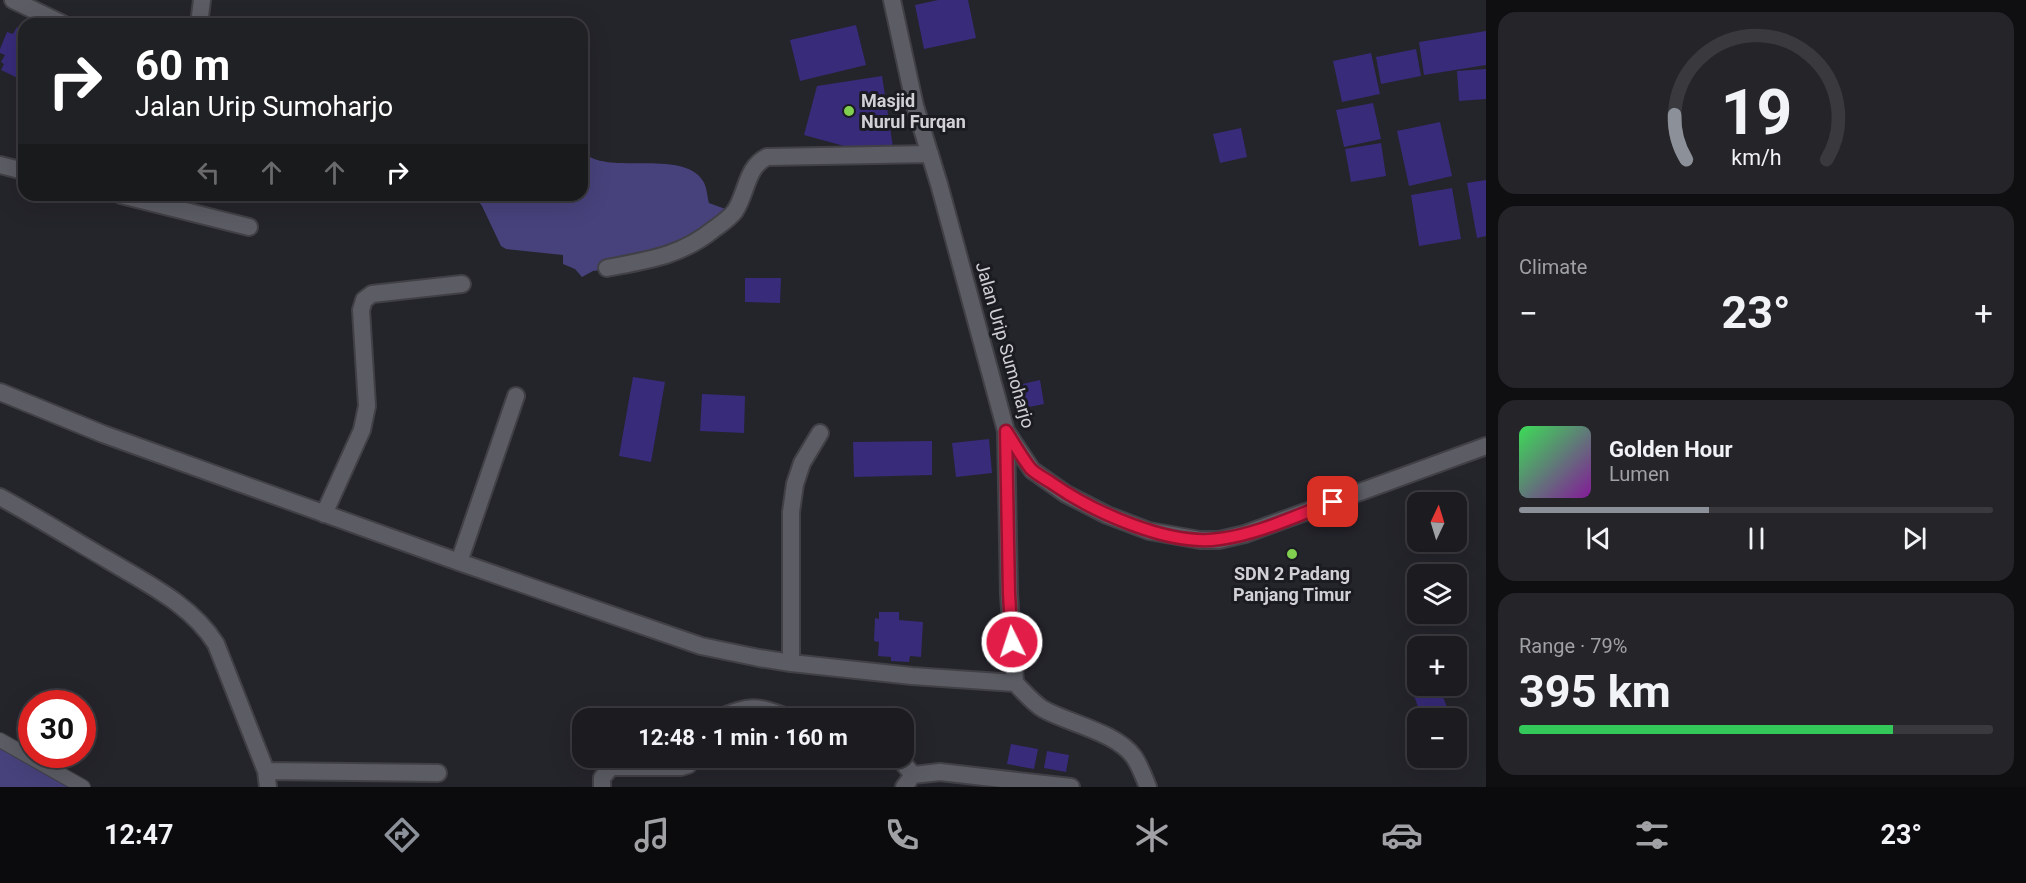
<!DOCTYPE html>
<html lang="en">
<head>
<meta charset="utf-8">
<style>
	body { margin:0; font-family:Roboto,sans-serif; background:#242429; color:#f1f3f6; height:100vh; display:flex; flex-direction:column; font-size:22px; white-space:nowrap }
	* { box-sizing:border-box; margin:0 }
	p { font-size:20px; color:#a0a1a5 }
	.icon { flex:none; width:33px; height:33px; fill:none; stroke:currentColor; stroke-width:2; stroke-linecap:round; stroke-linejoin:round }
	.map { position:relative; flex:1; overflow:hidden }
	.sheet { display:flex; flex-direction:column; gap:12px; padding:12px; background:#0f0f12; width:540px }
	.sheet>* { flex:none }
	.hud { position:absolute; left:18px; top:18px; width:570px; height:183px; border-radius:18px; box-shadow:0 6px 24px #0002,0 0 0 2px #39393e; background:#202124; color:#fff; overflow:hidden }
	.needle { width:39px; rotate:4deg }
	.fabs { position:absolute; left:1407px; top:492px; display:grid; gap:12px }
	.fabs a { display:grid; place-items:center; width:60px; height:60px; border-radius:12px; background:#1b1b20; box-shadow:0 6px 24px #0002,0 0 0 2px #39393e; font-size:30px }
	.speed { position:absolute; left:18px; top:690px; display:flex; gap:12px; font-size:30px; font-weight:700; text-align:center }
	.speed>* { display:grid; place-content:center; width:78px; height:78px; border-radius:50%; background:#1b1b20; box-shadow:0 6px 24px #0002,0 0 0 2px #39393e; line-height:1 }
	.speed .limit { border:9px solid #d22; background:#fff; color:#111 }
	.pin { position:absolute; display:grid; place-items:center; width:51px; height:51px; color:#fff; margin:-26px; border-radius:12px; box-shadow:0 3px 9px #0006 }
	.me { position:absolute; width:66px; margin:-33px; rotate:356deg; stroke-linejoin:round; filter:drop-shadow(0 0 4px #0008) }
	.turn { display:flex; align-items:center; gap:21px; height:126px; padding:0 18px; font-size:27px }
	.turn .icon { width:78px; height:78px; stroke-width:2.5 }
	.turn b { display:block; font-size:42px; line-height:51px }
	.lanes { display:flex; align-items:center; height:57px; padding:0 18px; background:#0003; justify-content:center; gap:30px; direction:ltr }
	.lanes .off { opacity:.35 }
	.big { font-size:45px; font-weight:700; line-height:1.1 }
	.sheet .widget { flex:1; display:flex; flex-direction:column; justify-content:center; gap:9px; min-width:0; padding:0 21px; border-radius:18px; background:#242429 }
	.sheet .dial { align-items:center; gap:0 }
	.dial svg { height:156px; overflow:visible; fill:none; stroke:#39393e; stroke-width:7; stroke-linecap:round; text-anchor:middle }
	.dial text { fill:#f1f3f6; stroke:none }
	.song { display:flex; align-items:center; gap:18px }
	.cover { width:72px; height:72px; border-radius:9px; background:linear-gradient(135deg,hsl(130 70% 55%),hsl(290 70% 35%)) }
	.played { height:6px; border-radius:3px; background:linear-gradient(90deg,#8c9099 40%,#39393e 40%) }
	.keys { display:flex; justify-content:space-around; direction:ltr }
	.heat { display:flex; justify-content:space-between; align-items:center; font-size:33px; direction:ltr }
	.charge { height:9px; border-radius:4px; background:linear-gradient(90deg,#34c759 79%,#39393e 0) }
	.trip { position:absolute; left:572px; top:708px; width:342px; height:60px; border-radius:18px; background:#1b1b20; box-shadow:0 6px 24px #0002,0 0 0 2px #39393e; font-weight:700; line-height:60px; text-align:center }
	.tabs { display:flex; height:96px; justify-content:space-around; align-items:center; background:#0b0b0d; color:#a0a1a5 }
	.tabs .icon { width:42px; height:42px }
	.tabs .on { color:#8c9099 }
	.tabs b { font-size:27px; color:#f1f3f6 }
	main { display:flex; flex:1; min-height:0 }
	.map>svg:first-child { display:block }
	.green { fill:#47427b }
	.building { fill:#382b79 }
	.lines { fill:none; stroke-linecap:round; stroke-linejoin:round }
	.service-casing { stroke:#414046; stroke-width:16 }
	.minor-casing { stroke:#414046; stroke-width:20 }
	.service { stroke:#5b5c64; stroke-width:14 }
	.minor { stroke:#5b5c64; stroke-width:16 }
	.route-casing { stroke:#92132f; stroke-width:15 }
	.route { stroke:#e11d48; stroke-width:10 }
	.poi-dot { fill:#81d050; stroke:#1b1b22; stroke-width:2 }
	.labels { text-anchor:middle; stroke-width:6; stroke-linejoin:round; paint-order:stroke }
	.poi-label { font-size:18px; font-weight:bold; fill:#d1d1d5; stroke:#1b1b22; text-anchor:start }
	.street-label { font-size:18px; fill:#d1d1d5; stroke:#1b1b22 }
</style>
</head>
<body>
<main>
<div class="map">
<svg width="1486" height="787" viewBox="0 0 1486 787">
	<rect width="100%" height="100%" fill="#24242b"/>
	<path class="green" d="M 582,150 C 602,178 682,147 703,181 C 707,187 707,196 709,203 L 731,211 L 653,264 L 593,271 L 582,277 L 575,269 L 563,264 L 563,255 L 506,249 L 501,246 L 482,206 L 474,195 L 582,195 Z
		M 0,744 L 77,787 L 0,787 Z"/>
	<path class="building" d="M 938,0 L 968,0 L 976,38 L 924,49 L 915,5 Z
		M 856,25 L 866,65 L 800,81 L 790,40 Z
		M 17,27 L 24,30 L 24,81 L 1,70 L 4,64 L 1,62 L 5,55 L 0,53 L 0,49 L 7,32 L 13,34 Z
		M 1486,31 L 1486,65 L 1424,75 L 1419,42 Z
		M 1416,49 L 1421,76 L 1381,84 L 1376,57 Z
		M 1371,53 L 1380,94 L 1342,102 L 1333,61 Z
		M 1486,69 L 1486,99 L 1459,101 L 1457,71 Z
		M 882,76 L 895,160 L 804,135 L 817,86 Z
		M 1373,103 L 1381,139 L 1344,147 L 1336,110 Z
		M 1440,122 L 1452,176 L 1409,186 L 1397,131 Z
		M 1241,128 L 1247,157 L 1220,163 L 1213,134 Z
		M 1381,143 L 1386,176 L 1351,182 L 1345,149 Z
		M 1486,180 L 1486,236 L 1477,238 L 1467,183 Z
		M 1452,188 L 1461,239 L 1419,246 L 1411,195 Z
		M 745,278 L 781,278 L 780,303 L 745,302 Z
		M 633,377 L 665,382 L 651,462 L 619,456 Z
		M 1040,380 L 1044,404 L 1019,409 L 1014,386 Z
		M 702,394 L 745,396 L 744,433 L 700,431 Z
		M 989,439 L 992,473 L 956,477 L 952,443 Z
		M 932,441 L 932,475 L 854,477 L 853,442 Z
		M 879,612 L 899,612 L 899,620 L 923,622 L 921,657 L 910,656 L 909,662 L 891,661 L 891,657 L 878,656 L 879,642 L 874,641 L 875,618 L 879,619 Z
		M 1433,686 L 1439,686 L 1451,718 L 1422,718 L 1413,693 Z
		M 1011,744 L 1038,749 L 1034,769 L 1007,764 Z
		M 1047,751 L 1069,755 L 1066,772 L 1044,768 Z"/>
	<g class="lines">
		<g class="service-casing">
			<path id="service" d="M 0,740 L 83,787"/>
		</g>
		<g class="minor-casing">
			<path id="minor" d="M 13,0 L 63,24
				M 892,0 L 915,106 L 939,184 L 1006,431 L 1032,470 L 1066,494 L 1107,515 L 1149,531 L 1200,540 L 1219,540 L 1245,534 L 1486,446
				M 199,24 L 202,0
				M 0,165 L 24,171
				M 121,195 L 249,227
				M 607,268 C 648,260 681,256 714,229 C 721,224 730,218 735,211 C 747,193 746,167 767,157 L 930,154
				M 0,392 L 103,434 L 459,562 L 701,646 L 759,658 L 791,663 L 912,676 L 1015,683
				M 1006,431 L 1009,594 L 1015,683 C 1024,692 1033,703 1043,709 C 1070,724 1116,732 1134,757 C 1140,766 1144,777 1148,787
				M 0,497 C 37,517 72,539 108,560 C 146,583 192,605 216,644 L 266,771 L 268,787
				M 324,514 L 362,430 L 367,406 L 361,310 L 364,300 L 372,294 L 462,284
				M 459,562 L 516,396
				M 791,663 L 791,512 L 795,484 L 802,463 L 820,433
				M 719,718 C 753,703 757,707 791,718
				M 899,758 L 913,775
				M 266,771 L 438,773
				M 602,787 L 602,778 L 611,767 L 681,767 L 688,765 L 693,758
				M 904,787 L 913,775 L 940,772 L 1071,787"/>
		</g>
		<use href="#service" class="service"/>
		<use href="#minor" class="minor"/>
	</g>
	<g class="lines">
		<g class="route-casing">
			<path id="route" d="M 1012,642 L 1009,594 L 1006,431 C 1014,443 1022,458 1031,469 C 1036,474 1044,478 1050,482 C 1091,511 1169,547 1220,539 C 1259,534 1297,515 1333,502"/>
		</g>
		<use href="#route" class="route"/>
	</g>
	<g class="poi-dot">
		<circle cx="849" cy="111" r="6"/>
		<circle cx="1292" cy="554" r="6"/>
	</g>
	<g class="labels">
		<g class="poi-label">
			<text x="861" y="107">Masjid<tspan x="861" dy="21">Nurul Furqan</tspan></text>
			<text x="1292" y="580" text-anchor="middle">SDN 2 Padang<tspan x="1292" dy="21">Panjang Timur</tspan></text>
		</g>
		<g class="street-label">
			<text transform="translate(1005 345) rotate(74)" y="6">Jalan Urip Sumoharjo</text>
		</g>
	</g>
</svg>
<div class="fabs">
<a><svg class="needle" viewBox="-14 -14 28 28"><path d="M0-13l5 13h-10z" fill="#e53935"/><path d="M0 13l5-13h-10z" fill="#a0a1a5"/></svg></a>
<a><svg class="icon" aria-label="layers" viewBox="0 0 24 24"><path d="M12 4l9 5-9 5-9-5zM3 14l9 5 9-5"/></svg></a>
<a>+</a>
<a>−</a>
</div>
<div class="speed"><div class="limit">30</div></div>
<div class="pin" style="left:1333px;top:502px;background:#d93025"><svg class="icon" aria-label="arrive" viewBox="0 0 24 24"><path d="M6 21V4h12l-3 4 3 4H6"/></svg></div>
<svg class="me" style="left:1012px;top:642px" viewBox="-20 -20 40 40"><circle r="17" fill="#e11d48" stroke="#fff" stroke-width="3"/><path d="M0-11L8 9 0 5-8 9z" fill="#fff"/></svg>
<div class="trip">12:48 · 1 min · 160 m</div>
<div class="hud">
<div class="turn"><svg class="icon" aria-label="right" viewBox="0 0 24 24"><path d="M7 20v-9h11M14 6l5 5-5 5"/></svg><div><b>60 m</b>Jalan Urip Sumoharjo</div></div>
<div class="lanes"><svg class="icon off" aria-label="left" viewBox="0 0 24 24"><path d="M17 20v-9H6M10 6l-5 5 5 5"/></svg><svg class="icon off" aria-label="ahead" viewBox="0 0 24 24"><path d="M12 20V5M6 11l6-6 6 6"/></svg><svg class="icon off" aria-label="ahead" viewBox="0 0 24 24"><path d="M12 20V5M6 11l6-6 6 6"/></svg><svg class="icon" aria-label="right" viewBox="0 0 24 24"><path d="M7 20v-9h11M14 6l5 5-5 5"/></svg></div>
</div>
</div>
<section class="sheet">
<div class="widget dial"><svg viewBox="0 0 100 80">
<path d="M14 69A42 42 0 1 1 86 69"/>
<path d="M14 69A42 42 0 0 1 8 46" stroke="#8c9099"/>
<text x="50" y="56" font-size="32" font-weight="700">19</text>
<text x="50" y="72" font-size="11">km/h</text>
</svg></div>
<div class="widget"><p>Climate</p>
<div class="heat"><a>−</a><b class="big">23°</b><a>+</a></div>
</div>
<div class="widget">
<div class="song"><i class="cover"></i><div><b>Golden Hour</b><p>Lumen</p></div></div>
<div class="played"></div>
<div class="keys"><svg class="icon" aria-label="previous" viewBox="0 0 24 24"><path d="M18 5L8 12l10 7zM5 5v14"/></svg><svg class="icon" aria-label="pause" viewBox="0 0 24 24"><path d="M8 5v14M16 5v14"/></svg><svg class="icon" aria-label="next" viewBox="0 0 24 24"><path d="M6 5l10 7-10 7zM19 5v14"/></svg></div>
</div>
<div class="widget"><p>Range · 79%</p><b class="big">395 km</b><div class="charge"></div></div>
</section>
</main>
<nav class="tabs">
<b>12:47</b>
<svg class="icon on" aria-label="directions" viewBox="0 0 24 24"><path d="M12 3l9 9-9 9-9-9zM9 14v-3h6M13 9l2 2-2 2"/></svg>
<svg class="icon" aria-label="music" viewBox="0 0 24 24"><path d="M9 18V5l10-2v13"/><circle cx="6" cy="18" r="3"/><circle cx="16" cy="16" r="3"/></svg>
<svg class="icon" aria-label="phone" viewBox="0 0 24 24"><path d="M5 4h4l2 5-3 2q2 4 5 5l2-3 5 2v4C11 20 4 13 5 4z"/></svg>
<svg class="icon" aria-label="climate" viewBox="0 0 24 24"><path d="M12 3v18M4 7l16 10M4 17L20 7"/></svg>
<svg class="icon" aria-label="car" viewBox="0 0 24 24"><path d="M5 17H2v-5l4-1 3-4h7l3 4 3 1v5h-3M9 17h6M6 11h13"/><circle cx="7" cy="17" r="2"/><circle cx="17" cy="17" r="2"/></svg>
<svg class="icon" aria-label="filters" viewBox="0 0 24 24"><path d="M4 7h16M4 17h16"/><circle cx="9" cy="7" r="2"/><circle cx="15" cy="17" r="2"/></svg>
<b>23°</b>
</nav>
</body>
</html>
